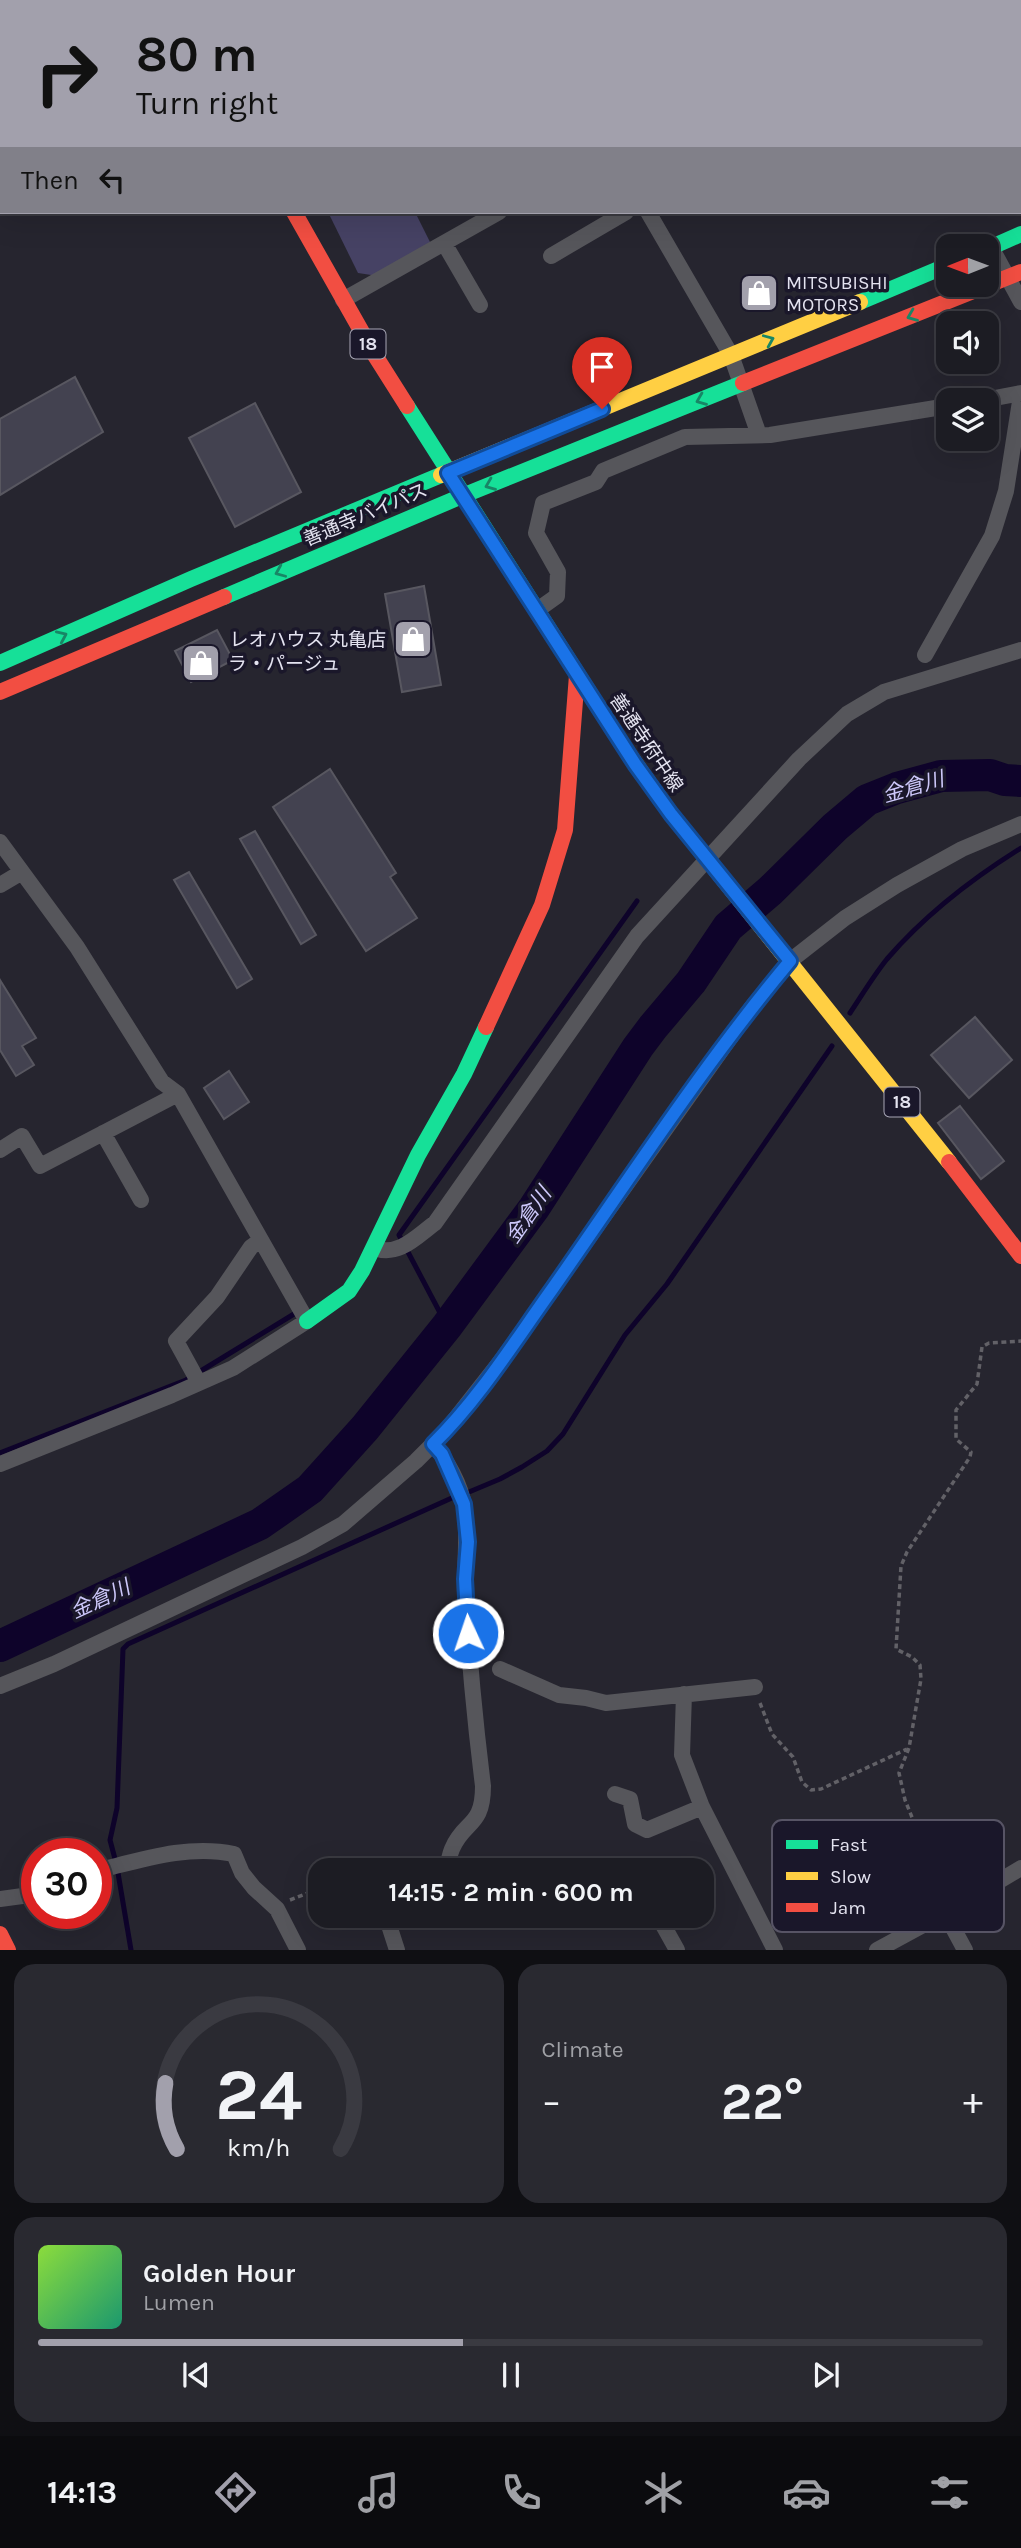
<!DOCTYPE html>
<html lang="en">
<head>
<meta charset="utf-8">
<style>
	body { margin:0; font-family:Karla,"Noto Sans JP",sans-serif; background:#292930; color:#f1f3f6; height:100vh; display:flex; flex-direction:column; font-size:26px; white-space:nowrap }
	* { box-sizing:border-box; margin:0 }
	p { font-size:23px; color:#a0a1a6 }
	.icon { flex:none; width:38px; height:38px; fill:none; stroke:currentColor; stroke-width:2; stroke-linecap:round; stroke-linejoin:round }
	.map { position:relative; height:1950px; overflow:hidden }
	.drawer { display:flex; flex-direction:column; gap:14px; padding:14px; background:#0f0f13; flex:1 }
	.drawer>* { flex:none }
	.top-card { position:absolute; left:0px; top:0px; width:1022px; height:214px; box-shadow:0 7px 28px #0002,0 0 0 2px #3a3a41; background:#a2a0ac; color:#111; overflow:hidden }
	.needle { width:46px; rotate:269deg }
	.controls { position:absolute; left:936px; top:234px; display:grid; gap:14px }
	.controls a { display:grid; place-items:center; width:63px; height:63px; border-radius:14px; background:#1c1c23; box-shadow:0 7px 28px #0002,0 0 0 2px #3a3a41; font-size:35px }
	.speed { position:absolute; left:21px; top:1838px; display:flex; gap:14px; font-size:35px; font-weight:700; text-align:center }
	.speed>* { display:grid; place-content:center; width:91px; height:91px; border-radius:50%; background:#1c1c23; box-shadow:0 7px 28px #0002,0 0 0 2px #3a3a41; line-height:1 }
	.speed .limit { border:10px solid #d22; background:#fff; color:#111 }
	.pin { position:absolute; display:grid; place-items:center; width:60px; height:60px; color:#fff; margin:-72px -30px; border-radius:50% 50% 50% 0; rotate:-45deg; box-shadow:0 0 7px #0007 }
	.pin .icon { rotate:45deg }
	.me { position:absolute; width:77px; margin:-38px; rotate:357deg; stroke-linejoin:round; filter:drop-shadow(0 0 5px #0008) }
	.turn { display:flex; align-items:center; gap:24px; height:147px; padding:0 21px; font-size:32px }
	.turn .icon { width:91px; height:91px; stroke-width:2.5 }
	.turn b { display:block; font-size:49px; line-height:60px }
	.then { display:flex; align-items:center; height:66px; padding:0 21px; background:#0003; gap:14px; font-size:26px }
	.big { font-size:52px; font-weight:700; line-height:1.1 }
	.drawer .tile { flex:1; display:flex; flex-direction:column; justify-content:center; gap:10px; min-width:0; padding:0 24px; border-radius:21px; background:#292930 }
	.drawer .dial { align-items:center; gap:0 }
	.dial svg { height:182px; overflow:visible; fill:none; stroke:#3a3a41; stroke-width:7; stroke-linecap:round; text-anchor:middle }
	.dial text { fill:#f1f3f6; stroke:none }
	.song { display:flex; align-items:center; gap:21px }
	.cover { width:84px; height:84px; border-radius:10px; background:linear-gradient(135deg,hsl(90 70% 55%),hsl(160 70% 35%)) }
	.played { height:7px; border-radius:4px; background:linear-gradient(90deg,#a2a0ac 45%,#3a3a41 45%) }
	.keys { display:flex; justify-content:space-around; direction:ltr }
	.heat { display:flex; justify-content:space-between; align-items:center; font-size:38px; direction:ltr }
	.drawer .tiles { flex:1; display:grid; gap:14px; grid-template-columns:1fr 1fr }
	.tile:last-child { grid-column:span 2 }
	.trip { position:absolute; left:308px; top:1858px; width:406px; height:70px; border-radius:21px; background:#1c1c23; box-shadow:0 7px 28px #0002,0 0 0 2px #3a3a41; font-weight:700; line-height:70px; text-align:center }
	.menu { display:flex; height:112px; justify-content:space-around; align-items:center; background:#0b0b0e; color:#a0a1a6 }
	.menu .icon { width:49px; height:49px }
	.menu .active { color:#a2a0ac }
	.menu b { font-size:32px; color:#f1f3f6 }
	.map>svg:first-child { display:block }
	.green { fill:#464264 }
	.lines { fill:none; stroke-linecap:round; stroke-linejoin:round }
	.stream { stroke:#0e032a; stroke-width:5 }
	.river { stroke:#0e032a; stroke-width:32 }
	.building { fill:#434250; stroke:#585760; stroke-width:2 }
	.path { stroke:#626167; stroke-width:3.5; stroke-dasharray:5 3.5; stroke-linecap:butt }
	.street { stroke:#56565b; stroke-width:16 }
	.fast { stroke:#16e098; stroke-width:16 }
	.slow { stroke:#ffcf43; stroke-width:16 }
	.jam { stroke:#f24e42; stroke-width:16 }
	.oneway { stroke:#188666 }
	.route-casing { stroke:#114b97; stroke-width:18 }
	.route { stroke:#1a73e8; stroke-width:12 }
	.labels { text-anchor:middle; stroke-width:7; stroke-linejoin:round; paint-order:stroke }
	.shield { fill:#1a172a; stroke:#a7a6b5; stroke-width:2 }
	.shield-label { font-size:18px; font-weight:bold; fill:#e4e3f0 }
	.poi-label { font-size:19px; fill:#e4e3f0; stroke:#1a172a; text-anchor:start }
	.street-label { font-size:19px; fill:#e4e3f0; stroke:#1a172a }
	.water-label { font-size:21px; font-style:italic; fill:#cdc8fa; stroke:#1a172a }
	.key { fill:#1a172a; stroke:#575465; stroke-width:2 }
	.key-label { font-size:19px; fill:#e4e3f0 }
</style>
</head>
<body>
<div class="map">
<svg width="1021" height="1950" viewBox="0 0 1021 1950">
	<rect width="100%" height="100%" fill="#26252f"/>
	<path class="green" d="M 328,212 L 415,212 L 433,248 L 378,276 L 358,273 Z"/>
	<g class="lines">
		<path class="stream" d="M 850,1013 C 862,995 874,975 887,959 C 924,916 973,878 1021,848
			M 447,1326 L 399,1235 L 637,901
			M 0,1453 L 186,1380 L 294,1314
			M 469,1492 L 500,1479 L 522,1467 L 547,1451 L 563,1434 L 625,1335 L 667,1284 L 832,1046
			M 115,1859 L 110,1840 L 117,1808 L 123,1649 L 128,1644 L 454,1497
			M 118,1873 L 131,1950"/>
		<path class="river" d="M 0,1646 L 260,1524 L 310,1489 L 365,1428 L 447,1326 L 534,1208 L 638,1047 L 653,1027 L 691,982 L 728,927 L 770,891 L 835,827 L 867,800 L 897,788 L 941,776 L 990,775 L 1005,780 L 1021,781"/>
	</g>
	<path class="building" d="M 75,377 L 103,432 L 0,495 L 0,419 Z
		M 255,403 L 301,492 L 235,527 L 189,438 Z
		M 424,586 L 441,685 L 402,692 L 385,594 Z
		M 217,630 L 233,660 L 191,682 L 175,651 Z
		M 330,769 L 396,873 L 390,877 L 417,918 L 366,951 L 273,807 Z
		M 255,831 L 316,935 L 301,944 L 240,839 Z
		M 189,872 L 252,979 L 237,988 L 174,880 Z
		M 0,980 L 36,1038 L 22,1046 L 34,1065 L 16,1076 L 0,1050 Z
		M 975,1017 L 1012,1060 L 969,1098 L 931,1055 Z
		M 229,1071 L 249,1102 L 224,1119 L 204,1088 Z
		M 960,1106 L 1004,1161 L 981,1179 L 938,1123 Z"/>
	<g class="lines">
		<path class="path" d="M 760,1703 L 772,1734 L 793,1757 L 802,1782 L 811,1790 L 821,1789 L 907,1749
			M 944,1896 L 905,1800 L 899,1773 L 909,1748 L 921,1679 L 920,1665 L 912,1657 L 896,1649 L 901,1566 L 907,1552 L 970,1457 L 971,1452 L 956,1439 L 956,1410 L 977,1384 L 982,1347 L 989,1343 L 1021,1341
			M 290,1900 L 308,1893 L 320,1898"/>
		<path class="street" d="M 538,0 L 538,2
			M 651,2 L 654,0
			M 648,212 L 731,355 L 759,435
			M 444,243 L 480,305
			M 991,247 L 1021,302
			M 551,256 L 626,212
			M 343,300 L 499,212
			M 979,401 L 1021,393
			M 536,611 L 557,596 L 558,572 L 536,533 L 543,503 L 596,482 L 603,471 L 685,437 L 770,435 L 948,406
			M 925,655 L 992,536 L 1006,491 L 1021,395
			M 0,842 L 77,947 L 162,1082 L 178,1094 L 307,1321 L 233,1368 L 172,1395 L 0,1464
			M 0,885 L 22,872
			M 103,1133 L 141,1200
			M 0,1150 L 22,1136 L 40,1166 L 178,1094
			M 374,1248 C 399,1257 416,1237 435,1223 L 637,936 L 799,759 L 847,714 L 884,692 L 1021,650
			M 199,1383 L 176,1341 L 217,1297 L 251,1247 L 261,1240
			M 433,1444 C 447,1460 461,1485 464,1506 C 469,1536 464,1563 465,1593 C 469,1657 475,1722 483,1786 C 483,1828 464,1820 452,1849 C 449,1856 448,1864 447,1871
			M 500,1669 L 559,1695 L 586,1698 L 606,1703 L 755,1687
			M 0,1686 L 54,1664 L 302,1547 L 343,1524 L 416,1461 L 445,1432 L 504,1357 L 752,1007 L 790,961 L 845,918 L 897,885 L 962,849 L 1021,824
			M 684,1694 L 682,1755 L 702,1807 L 775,1950
			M 615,1794 L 630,1799 L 635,1824 L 647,1830 L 702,1807
			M 96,1871 C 141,1860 188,1844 234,1854 L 242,1873 L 254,1888 L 277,1909 L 298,1950
			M 0,1899 L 37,1894
			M 945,1913 L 965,1950
			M 386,1916 L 397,1950
			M 658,1916 L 677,1950
			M 877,1950 L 949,1911 L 1021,1868"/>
		<path class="fast" d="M 0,184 L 2,183
			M 987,249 L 1021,234
			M 860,302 L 948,265
			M 407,406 L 628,753
			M 224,597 L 462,496 L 743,383
			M 0,663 L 191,579 L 441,475
			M 307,1321 L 349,1291 L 362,1271 L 418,1155 L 464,1074 L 486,1027"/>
		<path class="slow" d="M 187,0 L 188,2
			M 441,475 L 860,302
			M 628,753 L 671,814 L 949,1162"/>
		<path class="jam" d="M 294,212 L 376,357 L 407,406
			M 743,383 L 1021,272
			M 0,692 L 224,597
			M 486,1027 L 542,905 L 565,830 L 577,675
			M 949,1162 L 1021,1256
			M 0,1934 L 8,1950"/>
	</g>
	<defs><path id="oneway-chevron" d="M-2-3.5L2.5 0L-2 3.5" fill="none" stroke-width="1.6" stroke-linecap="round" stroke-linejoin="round" transform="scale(1.75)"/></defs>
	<g class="oneway">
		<use href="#oneway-chevron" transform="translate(912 316) rotate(158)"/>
		<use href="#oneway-chevron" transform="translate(769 340) rotate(-23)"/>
		<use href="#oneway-chevron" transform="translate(701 400) rotate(158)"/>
		<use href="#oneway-chevron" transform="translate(490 485) rotate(158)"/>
		<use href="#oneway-chevron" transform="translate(280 572) rotate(157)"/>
		<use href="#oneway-chevron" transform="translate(62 636) rotate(-24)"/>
	</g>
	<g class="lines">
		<g class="route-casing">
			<path id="route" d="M 468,1633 L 465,1579 L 468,1542 L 464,1504 L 442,1454 L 433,1444 C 479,1399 515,1341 553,1288 C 630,1178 704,1064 790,961 L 671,814 L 635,764 L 448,473 L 602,409"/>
		</g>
		<use href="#route" class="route"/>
	</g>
	<defs>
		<g id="shop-square" transform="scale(2.0125)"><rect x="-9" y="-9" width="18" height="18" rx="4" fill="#a2a0ac" stroke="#1a172a"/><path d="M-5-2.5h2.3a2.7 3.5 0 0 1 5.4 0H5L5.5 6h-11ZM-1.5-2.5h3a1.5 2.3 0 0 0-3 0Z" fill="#fff"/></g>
	</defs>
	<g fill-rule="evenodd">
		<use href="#shop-square" x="759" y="293"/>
		<use href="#shop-square" x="413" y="639"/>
		<use href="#shop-square" x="201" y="663"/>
	</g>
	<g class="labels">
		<g class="shield">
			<rect x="350.5" y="329.5" width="35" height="29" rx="5"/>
			<rect x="884.5" y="1087.5" width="35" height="29" rx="5"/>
		</g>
		<g class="shield-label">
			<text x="368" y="350">18</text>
			<text x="902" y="1108">18</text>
		</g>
		<g class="poi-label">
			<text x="786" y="289">MITSUBISHI<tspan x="786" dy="22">MOTORS</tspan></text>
			<text x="386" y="646" text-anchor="end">レオハウス 丸亀店</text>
			<text x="228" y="670">ラ・パージュ</text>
		</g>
		<g class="street-label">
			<text transform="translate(365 514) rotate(-23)" y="7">善通寺バイパス</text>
			<text transform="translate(647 742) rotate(56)" y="7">善通寺府中線</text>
		</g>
		<g class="water-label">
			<text transform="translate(913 787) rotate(-16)" y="7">金倉川</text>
			<text transform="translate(528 1215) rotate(-55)" y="7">金倉川</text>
			<text transform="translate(100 1599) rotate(-25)" y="7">金倉川</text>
		</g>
	</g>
	<rect x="772" y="1820" width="232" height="112" rx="10" class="key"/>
	<rect x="786" y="1840" width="32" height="9" fill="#16e098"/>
	<rect x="786" y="1872" width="32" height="8" fill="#ffcf43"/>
	<rect x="786" y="1903" width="32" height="9" fill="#f24e42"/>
	<g class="key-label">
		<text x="830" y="1851">Fast</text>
		<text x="830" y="1883">Slow</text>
		<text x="830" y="1914">Jam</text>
	</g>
</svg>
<div class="controls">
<a><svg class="needle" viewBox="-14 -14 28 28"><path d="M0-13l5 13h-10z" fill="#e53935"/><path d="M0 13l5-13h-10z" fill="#a0a1a6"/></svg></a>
<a><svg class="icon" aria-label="sound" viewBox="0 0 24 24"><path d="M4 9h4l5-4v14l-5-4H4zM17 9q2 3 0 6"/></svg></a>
<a><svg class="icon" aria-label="layers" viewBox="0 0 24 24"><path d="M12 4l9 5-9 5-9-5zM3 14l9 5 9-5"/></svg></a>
</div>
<div class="speed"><div class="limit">30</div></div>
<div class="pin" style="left:602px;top:409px;background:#d93025"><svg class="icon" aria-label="arrive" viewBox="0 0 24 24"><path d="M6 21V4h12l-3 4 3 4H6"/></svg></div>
<svg class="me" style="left:468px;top:1633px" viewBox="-20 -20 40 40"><circle r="17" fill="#1a73e8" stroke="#fff" stroke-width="3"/><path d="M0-11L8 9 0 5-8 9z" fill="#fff"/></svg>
<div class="trip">14:15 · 2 min · 600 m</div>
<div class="top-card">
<div class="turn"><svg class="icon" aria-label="right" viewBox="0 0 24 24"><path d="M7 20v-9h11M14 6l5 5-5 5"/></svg><div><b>80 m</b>Turn right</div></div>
<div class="then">Then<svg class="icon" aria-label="left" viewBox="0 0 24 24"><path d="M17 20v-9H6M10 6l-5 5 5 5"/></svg></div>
</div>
</div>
<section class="drawer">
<div class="tiles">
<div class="tile dial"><svg viewBox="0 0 100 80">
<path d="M14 69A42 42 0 1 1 86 69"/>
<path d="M14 69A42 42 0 0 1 9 40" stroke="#a2a0ac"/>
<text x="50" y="56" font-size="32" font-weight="700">24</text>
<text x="50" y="72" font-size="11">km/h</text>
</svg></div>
<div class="tile"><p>Climate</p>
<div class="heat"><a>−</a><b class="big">22°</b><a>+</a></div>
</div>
<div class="tile">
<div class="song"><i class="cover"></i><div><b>Golden Hour</b><p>Lumen</p></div></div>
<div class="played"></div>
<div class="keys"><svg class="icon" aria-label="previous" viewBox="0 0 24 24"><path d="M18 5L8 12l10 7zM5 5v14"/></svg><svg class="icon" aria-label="pause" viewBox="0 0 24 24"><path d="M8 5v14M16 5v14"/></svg><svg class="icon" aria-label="next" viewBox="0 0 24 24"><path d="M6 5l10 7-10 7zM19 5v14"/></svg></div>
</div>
</div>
</section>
<nav class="menu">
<b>14:13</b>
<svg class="icon active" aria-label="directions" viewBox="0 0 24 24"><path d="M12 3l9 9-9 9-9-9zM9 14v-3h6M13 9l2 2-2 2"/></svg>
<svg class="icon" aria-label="music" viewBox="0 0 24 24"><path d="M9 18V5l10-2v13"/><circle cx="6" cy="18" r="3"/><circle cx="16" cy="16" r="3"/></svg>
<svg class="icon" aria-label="phone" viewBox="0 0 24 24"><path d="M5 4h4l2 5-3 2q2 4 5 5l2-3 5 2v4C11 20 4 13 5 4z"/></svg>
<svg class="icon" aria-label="climate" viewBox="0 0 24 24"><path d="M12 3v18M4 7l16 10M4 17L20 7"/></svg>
<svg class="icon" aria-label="car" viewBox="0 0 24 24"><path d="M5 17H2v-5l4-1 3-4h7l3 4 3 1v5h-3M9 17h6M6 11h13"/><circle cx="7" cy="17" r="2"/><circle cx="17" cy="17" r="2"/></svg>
<svg class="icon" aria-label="filters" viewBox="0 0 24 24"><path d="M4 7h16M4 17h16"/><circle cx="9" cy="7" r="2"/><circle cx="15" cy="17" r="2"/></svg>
</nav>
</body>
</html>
